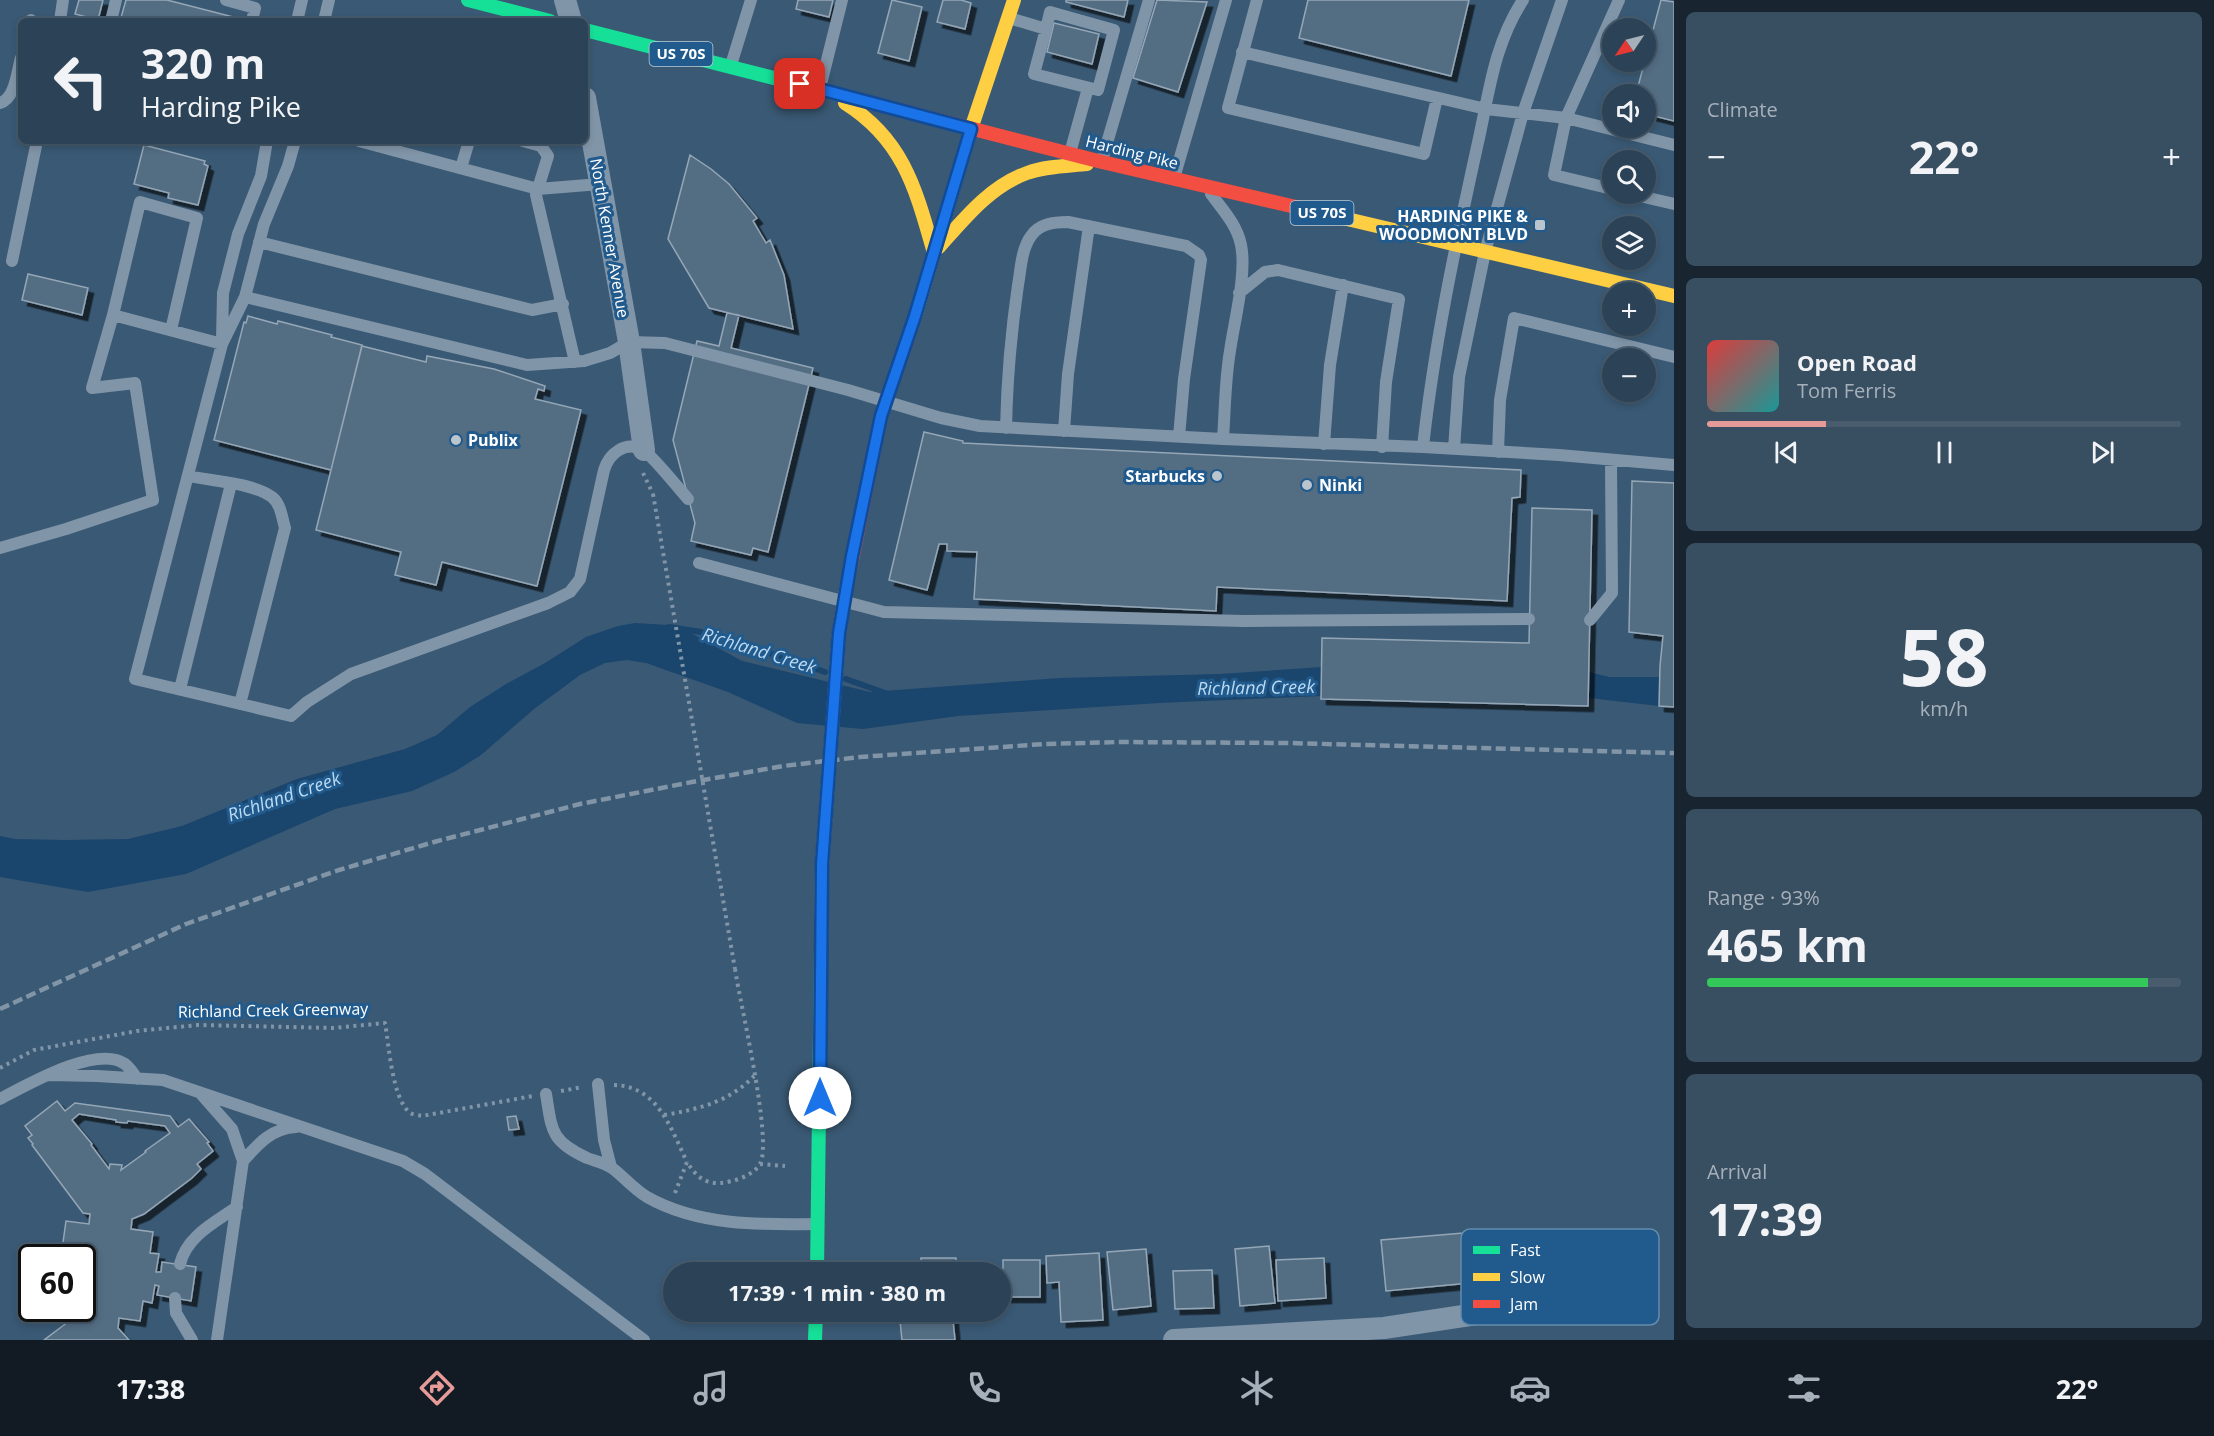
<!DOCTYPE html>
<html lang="en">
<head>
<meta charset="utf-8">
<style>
	body { margin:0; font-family:"Open Sans",sans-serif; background:#384e61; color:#f1f3f6; height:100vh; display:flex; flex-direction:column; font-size:22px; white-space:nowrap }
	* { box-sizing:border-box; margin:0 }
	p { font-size:20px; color:#a6b0ba }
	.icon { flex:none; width:33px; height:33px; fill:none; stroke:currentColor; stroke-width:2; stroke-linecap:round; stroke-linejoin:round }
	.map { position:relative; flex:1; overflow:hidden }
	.side { display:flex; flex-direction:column; gap:12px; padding:12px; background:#182530; width:540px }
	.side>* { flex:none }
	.guide { position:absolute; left:18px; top:18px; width:570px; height:126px; border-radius:9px; box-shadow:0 3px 9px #0003,0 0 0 2px #485c6d; background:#2c4357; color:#f1f3f6; overflow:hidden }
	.needle { width:39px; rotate:235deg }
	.controls { position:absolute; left:1602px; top:18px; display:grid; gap:12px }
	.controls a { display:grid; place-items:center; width:54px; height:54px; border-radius:50%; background:#2c4357; box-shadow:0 3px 9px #0003,0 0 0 2px #485c6d; font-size:30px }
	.speed { position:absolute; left:18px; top:1244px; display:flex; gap:12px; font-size:30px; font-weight:700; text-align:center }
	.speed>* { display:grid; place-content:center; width:78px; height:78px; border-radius:50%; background:#2c4357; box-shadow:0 3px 9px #0003,0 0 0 2px #485c6d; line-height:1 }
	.speed .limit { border:3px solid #111; border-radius:9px; background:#fff; color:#111 }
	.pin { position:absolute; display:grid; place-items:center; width:51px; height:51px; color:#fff; margin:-26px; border-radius:12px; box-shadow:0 3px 9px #0006 }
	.me { position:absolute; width:66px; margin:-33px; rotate:0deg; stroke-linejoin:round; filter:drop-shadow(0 0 4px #0008) }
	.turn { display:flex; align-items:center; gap:21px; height:126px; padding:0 24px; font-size:27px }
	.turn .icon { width:78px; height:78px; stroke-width:2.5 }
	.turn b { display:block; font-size:42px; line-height:51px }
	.big { font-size:45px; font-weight:700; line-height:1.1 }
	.side .card { flex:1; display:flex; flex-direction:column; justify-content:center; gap:9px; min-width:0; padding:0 21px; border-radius:9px; background:#384e61 }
	.side .dial { align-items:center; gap:0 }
	.dial b { font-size:78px; line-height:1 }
	.song { display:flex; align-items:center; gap:18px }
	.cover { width:72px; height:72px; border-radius:9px; background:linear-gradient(135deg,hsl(0 70% 55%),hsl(180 70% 35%)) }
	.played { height:6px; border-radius:3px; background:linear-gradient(90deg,#e69b98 25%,#485c6d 25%) }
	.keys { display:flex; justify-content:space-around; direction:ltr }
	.heat { display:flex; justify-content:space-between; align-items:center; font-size:33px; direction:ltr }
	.charge { height:9px; border-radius:4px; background:linear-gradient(90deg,#34c759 93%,#485c6d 0) }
	.trip { position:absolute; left:663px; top:1262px; width:348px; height:60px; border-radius:30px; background:#2c4357; box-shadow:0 3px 9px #0003,0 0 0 2px #485c6d; font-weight:700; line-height:60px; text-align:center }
	.dock { display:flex; height:96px; justify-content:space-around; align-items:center; background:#121b23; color:#a6b0ba }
	.dock .icon { width:42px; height:42px }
	.dock .selected { color:#e69b98 }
	.dock b { font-size:27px; color:#f1f3f6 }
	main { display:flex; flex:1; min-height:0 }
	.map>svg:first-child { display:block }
	.water { fill:#1a456d }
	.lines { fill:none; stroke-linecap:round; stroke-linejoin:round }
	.stream { stroke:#1a456d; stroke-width:6 }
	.building { fill:#536d83; stroke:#95a7b6; stroke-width:1.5; fill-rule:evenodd; filter:url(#shadow) }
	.path { stroke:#8195a8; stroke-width:4; stroke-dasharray:3 4.5; stroke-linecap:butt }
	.lane { stroke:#8195a8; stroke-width:12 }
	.street { stroke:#8195a8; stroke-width:22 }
	.fast { stroke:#16e098; stroke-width:14 }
	.slow { stroke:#ffcf43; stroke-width:14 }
	.jam { stroke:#f24e42; stroke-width:14 }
	.rail { stroke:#8195a7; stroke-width:4.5; stroke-dasharray:10 4.5; stroke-linecap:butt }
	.path-bridge { stroke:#8195a8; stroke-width:4; stroke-dasharray:3 4.5; stroke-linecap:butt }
	.slow-bridge { stroke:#ffcf43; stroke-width:14 }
	.jam-bridge { stroke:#f24e42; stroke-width:14 }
	.route-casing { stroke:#114b97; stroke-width:15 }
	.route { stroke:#1a73e8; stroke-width:10 }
	.poi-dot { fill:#bac5ce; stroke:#215a8c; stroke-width:2 }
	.labels { text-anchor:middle; stroke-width:6; stroke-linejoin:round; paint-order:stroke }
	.shield { fill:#215a8c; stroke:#bccedc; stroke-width:1.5 }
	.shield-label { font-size:15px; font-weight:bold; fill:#fff }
	.street-label { font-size:16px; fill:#fff; stroke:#215a8c }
	.poi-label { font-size:16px; font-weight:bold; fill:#fff; stroke:#215a8c; text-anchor:end }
	.water-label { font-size:18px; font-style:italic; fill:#bbdaf3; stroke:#215a8c }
	.key { fill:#215a8c; stroke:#648cae; stroke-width:1.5 }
	.key-label { font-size:16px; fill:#fff }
</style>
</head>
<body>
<main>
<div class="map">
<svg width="1674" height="1340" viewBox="0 0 1674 1340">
	<defs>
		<filter id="shadow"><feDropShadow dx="5.5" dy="5.5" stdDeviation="0" flood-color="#0009"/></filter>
	</defs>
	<rect width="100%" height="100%" fill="#3a5974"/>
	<path class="water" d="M 635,623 L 668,625 L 691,633 L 742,661 L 870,692 L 1059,678 L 1220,674 L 1322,667 L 1321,696 L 1159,703 L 958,716 L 863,729 L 797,723 L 728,692 L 646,663 L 627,660 L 605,663 L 580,675 L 534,709 L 481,755 L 454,772 L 412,791 L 335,809 L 186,874 L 88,892 L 0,877 L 0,836 L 15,839 L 64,840 L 128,839 L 182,826 L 297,779 L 405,749 L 437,735 L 470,707 L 506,684 L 545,663 L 586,637 L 618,626 Z
		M 1589,672 L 1609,677 L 1659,677 L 1659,706 L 1589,698 Z"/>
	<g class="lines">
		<path class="stream" d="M 669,627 L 714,634 L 825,672
			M 846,679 L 888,694"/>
	</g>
	<path class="building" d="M 79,0 L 103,0 L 98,20 L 75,14 Z
		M 126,0 L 167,0 L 241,19 L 240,21 L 120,21 Z
		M 798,0 L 833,0 L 829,17 L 796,9 Z
		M 892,0 L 922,7 L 909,61 L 878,53 Z
		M 943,0 L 961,0 L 971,3 L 965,29 L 937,22 Z
		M 1066,0 L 1128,0 L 1124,17 L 1066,2 Z
		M 1157,0 L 1207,2 L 1178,92 L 1133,78 Z
		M 1308,0 L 1469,0 L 1451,76 L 1299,38 Z
		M 1661,0 L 1674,2 L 1674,121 L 1646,114 L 1646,94 L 1636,94 Z
		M 1054,23 L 1099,34 L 1092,64 L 1047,52 Z
		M 144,145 L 205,161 L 204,164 L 208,166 L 198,205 L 168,198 L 169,193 L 134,184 Z
		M 690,155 L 711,169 L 729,184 L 757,218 L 753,221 L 766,243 L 770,240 L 784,275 L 793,329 L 709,308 L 668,239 Z
		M 28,274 L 88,288 L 82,315 L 22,300 Z
		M 727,313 L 739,315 L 731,348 L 813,368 L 768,552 L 753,548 L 751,555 L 691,541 L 695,523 L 673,440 L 697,341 L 719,346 Z
		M 248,316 L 277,324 L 278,321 L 332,335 L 331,337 L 362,345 L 331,470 L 214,440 L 244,322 L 246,323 Z
		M 362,346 L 426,362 L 427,356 L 494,369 L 545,386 L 544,391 L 538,389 L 535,399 L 581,410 L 537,586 L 442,562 L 436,585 L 395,575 L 401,552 L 316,530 Z
		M 924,432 L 963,441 L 963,443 L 1521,470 L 1520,497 L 1512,498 L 1507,601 L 1217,587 L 1216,611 L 974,599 L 977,552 L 947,551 L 947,544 L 939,544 L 927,590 L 889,580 Z
		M 1632,481 L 1674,483 L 1674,707 L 1659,706 L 1660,666 L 1663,636 L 1629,632 Z
		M 1532,508 L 1592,510 L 1588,706 L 1321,699 L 1322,638 L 1529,643 Z
		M 57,1101 L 65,1111 L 75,1103 L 170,1116 L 178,1127 L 189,1119 L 209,1142 L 207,1143 L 213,1151 L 197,1164 L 201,1169 L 192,1178 L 144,1214 L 132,1219 L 131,1229 L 153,1232 L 150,1253 L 159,1254 L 156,1272 L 161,1272 L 162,1262 L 196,1267 L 191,1301 L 157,1295 L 159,1286 L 155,1285 L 152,1303 L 143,1301 L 140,1321 L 119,1318 L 118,1328 L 129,1340 L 44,1340 L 68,1322 L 75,1323 L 76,1313 L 53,1310 L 54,1308 L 82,1308 L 82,1257 L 61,1257 L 66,1221 L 89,1224 L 90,1214 L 83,1213 L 32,1145 L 33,1144 L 28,1138 L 32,1135 L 25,1126 ZM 79,1114 L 116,1120 L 116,1122 L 127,1123 L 128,1121 L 165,1126 L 170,1133 L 145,1151 L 146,1152 L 121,1170 L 122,1165 L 110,1164 L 109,1169 L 91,1145 L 92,1144 L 72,1120 Z
		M 516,1116 L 519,1129 L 509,1130 L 507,1117 Z
		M 1475,1232 L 1480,1282 L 1386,1291 L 1381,1240 Z
		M 1269,1246 L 1275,1303 L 1240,1306 L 1235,1249 Z
		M 1146,1249 L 1151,1306 L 1113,1310 L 1107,1252 Z
		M 1099,1253 L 1103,1320 L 1061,1322 L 1059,1282 L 1047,1283 L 1046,1256 Z
		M 921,1258 L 956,1258 L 956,1272 L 921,1272 Z
		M 1324,1258 L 1326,1298 L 1278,1301 L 1276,1260 Z
		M 1003,1260 L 1040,1260 L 1040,1297 L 1003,1297 Z
		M 1212,1270 L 1214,1308 L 1175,1309 L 1173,1271 Z
		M 899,1311 L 952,1311 L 955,1340 L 902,1340 Z"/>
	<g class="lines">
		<path class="path" d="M 643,473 L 653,494
			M 0,1068 L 34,1050 L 137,1031 L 198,1025 L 334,1028 L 385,1023 C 389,1045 392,1097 409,1112 C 412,1115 418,1115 422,1116 L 533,1096
			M 614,1085 C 658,1086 671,1129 687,1162
			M 561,1091 L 583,1087
			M 664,1115 C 699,1109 729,1102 754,1076
			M 760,1164 L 785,1166
			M 675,1193 L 687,1162 C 695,1175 704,1184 720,1183 C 733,1182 753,1176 760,1164 C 773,1141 740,1003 735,969"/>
		<path class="lane" d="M 226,0 L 255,8 L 252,21
			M 1257,0 L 1228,108 L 1424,154 L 1437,98
			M 1009,18 L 1046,29 L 1034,74 L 1098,90 L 1114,30 L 1050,12 L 1046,29
			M 31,21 L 31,20
			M 60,21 L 63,0
			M 111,21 L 116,0
			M 297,21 L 302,0
			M 324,21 L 329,0
			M 1242,52 L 1486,109 L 1566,118 L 1674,145
			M 731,65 L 751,0
			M 820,88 L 842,0
			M 0,103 C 15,99 17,72 21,58
			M 295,141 L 288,166 L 264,224 L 245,297 L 222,344 L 135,679 L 291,716 L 307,702 L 351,674 L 548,603 L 570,592 L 580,579 L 604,470 C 609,454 625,440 643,450 C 652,455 679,489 688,499
			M 359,141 L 538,189 L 600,184
			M 523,141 L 541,146 L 548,156 L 536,195 L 575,362
			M 1070,153 L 1088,88
			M 1102,160 L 1149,0
			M 461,168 L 469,141
			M 1174,178 L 1226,0
			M 1612,189 L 1554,175 L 1566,118 L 1619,0
			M 1211,194 C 1223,210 1237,225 1241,245 C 1247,274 1234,322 1230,351 C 1225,380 1225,410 1223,439
			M 1631,194 L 1674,204
			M 259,242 L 532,310 L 563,304
			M 12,261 L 37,141
			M 1239,293 L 1265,272 L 1278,270 L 1399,299 L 1386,382 L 1382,447
			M 245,297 L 527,365 L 584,361 L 610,353 L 629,342 L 665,343 L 848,390 L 941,418 L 980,426 L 1223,439 L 1423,447 L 1559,455 L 1674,465
			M 171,330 L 197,218 L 140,202 L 113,315 L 222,344
			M 222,340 L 223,293 L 238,234 L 261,176 L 267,141
			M 1006,428 C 1007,380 1011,333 1018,285 C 1021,269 1021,250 1031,236 C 1039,224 1053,222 1068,222 L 1186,246 L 1199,255 L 1201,260 L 1184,379 L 1179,437
			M 1064,431 L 1068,374 L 1089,226
			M 1324,444 L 1330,365 L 1343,285
			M 1423,447 C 1434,346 1455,247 1477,147 C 1489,95 1493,46 1523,0
			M 1454,449 L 1459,377 L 1485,252 L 1523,113 L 1562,0
			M 1498,452 L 1500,400 L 1514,318 L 1674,357
			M 188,476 C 212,481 253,483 272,497 C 281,504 282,518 285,528 L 240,704
			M 0,548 L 66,529 L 153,500 L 135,383 L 92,388 L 113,315
			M 699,563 L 884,612 L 1244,621 L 1529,619
			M 1590,620 L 1612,593 L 1611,461
			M 180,689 L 231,484
			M 48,1075 L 97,1076 L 163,1080 L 403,1161 L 425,1174 L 644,1340
			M 598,1084 L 604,1140 L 611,1167
			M 546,1094 C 552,1130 550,1141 587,1158 C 595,1161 605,1163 612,1168 C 624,1177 634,1189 647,1197 C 698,1226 761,1225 818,1224
			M 202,1095 L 232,1129 L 243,1161 L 217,1340
			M 0,1099 C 27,1085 97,1044 125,1064 C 130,1068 134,1074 137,1079
			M 243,1161 C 258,1144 272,1128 296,1127
			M 180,1264 C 187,1236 214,1223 237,1207
			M 175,1298 L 176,1313 L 192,1340"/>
		<path class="street" d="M 565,0 L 571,21
			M 585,98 L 629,342 L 644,450
			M 1174,1340 L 1384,1328 L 1483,1313"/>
		<path class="fast" d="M 468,0 L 550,21
			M 585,30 L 841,95
			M 817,1272 L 821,951
			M 815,1340 L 816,1311"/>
		<path class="slow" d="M 845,103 C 904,140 916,190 934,253
			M 1330,215 L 1674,296
			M 939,247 C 964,219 990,186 1027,173 C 1046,166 1067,166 1087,164
			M 915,317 L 971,129 L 1014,0
			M 821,951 L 822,864"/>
		<path class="jam" d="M 841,95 L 1102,162 L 1330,215"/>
		<path class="rail" d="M 0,1009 L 186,924 L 339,870 L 434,842 L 580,804 L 692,782 L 783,766 L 860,757 L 1044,744 L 1119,742 L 1288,743 L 1674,753"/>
		<path class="path-bridge" d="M 653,494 L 735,969"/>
		<path class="slow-bridge" d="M 822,864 L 839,633 L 846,590"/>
		<path class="jam-bridge" d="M 846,590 L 881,416 L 915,317"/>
	</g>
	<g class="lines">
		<g class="route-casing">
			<path id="route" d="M 800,84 L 971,129 L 915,316 L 881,416 L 852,556 L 839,633 L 822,864 L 820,1098"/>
		</g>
		<use href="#route" class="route"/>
	</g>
	<g class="poi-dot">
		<rect x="1534" y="219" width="12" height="12" rx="3"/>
		<circle cx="456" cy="440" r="6"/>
		<circle cx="1217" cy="476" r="6"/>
		<circle cx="1307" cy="485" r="6"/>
	</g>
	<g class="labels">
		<g class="shield">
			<rect x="649.5" y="42" width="63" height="24" rx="4.5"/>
			<rect x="1290.5" y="201" width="63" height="24" rx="4.5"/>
		</g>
		<g class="shield-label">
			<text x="681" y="59">US 70S</text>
			<text x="1322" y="218">US 70S</text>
		</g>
		<g class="street-label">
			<text transform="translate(1132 152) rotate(14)" y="6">Harding Pike</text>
			<text transform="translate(610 238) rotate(80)" y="6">North Kenner Avenue</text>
			<text transform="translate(273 1010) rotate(-1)" y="6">Richland Creek Greenway</text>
		</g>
		<g class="poi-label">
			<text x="1528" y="222">HARDING PIKE &amp;<tspan x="1528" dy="18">WOODMONT BLVD</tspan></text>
			<text x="468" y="446" text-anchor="start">Publix</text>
			<text x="1205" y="482">Starbucks</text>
			<text x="1319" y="491" text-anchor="start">Ninki</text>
		</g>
		<g class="water-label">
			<text transform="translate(759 651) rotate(17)" y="6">Richland Creek</text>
			<text transform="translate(1256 688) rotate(-1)" y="6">Richland Creek</text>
			<text transform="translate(284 797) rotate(-19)" y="6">Richland Creek</text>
		</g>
	</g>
	<rect x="1461" y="1229" width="198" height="96" rx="9" class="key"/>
	<rect x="1473" y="1246" width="27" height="8" fill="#16e098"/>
	<rect x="1473" y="1273" width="27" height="8" fill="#ffcf43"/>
	<rect x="1473" y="1300" width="27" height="8" fill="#f24e42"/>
	<g class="key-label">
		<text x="1510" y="1256">Fast</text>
		<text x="1510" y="1283">Slow</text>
		<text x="1510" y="1310">Jam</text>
	</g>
</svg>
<div class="controls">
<a><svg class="needle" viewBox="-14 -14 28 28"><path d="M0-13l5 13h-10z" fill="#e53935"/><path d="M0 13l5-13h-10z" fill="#a6b0ba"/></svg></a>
<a><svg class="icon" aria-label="sound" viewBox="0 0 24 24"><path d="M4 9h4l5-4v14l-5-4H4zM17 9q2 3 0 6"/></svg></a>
<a><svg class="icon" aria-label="search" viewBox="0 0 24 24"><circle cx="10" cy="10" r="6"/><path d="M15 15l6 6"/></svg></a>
<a><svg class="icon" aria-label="layers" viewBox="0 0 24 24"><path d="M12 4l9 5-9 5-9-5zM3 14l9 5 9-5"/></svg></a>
<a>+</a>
<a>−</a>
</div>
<div class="speed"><div class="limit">60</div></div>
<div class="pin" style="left:800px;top:84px;background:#d93025"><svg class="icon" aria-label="arrive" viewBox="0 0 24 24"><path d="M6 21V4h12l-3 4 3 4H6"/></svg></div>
<svg class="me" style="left:820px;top:1098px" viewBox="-20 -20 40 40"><circle r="19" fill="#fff"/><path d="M0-13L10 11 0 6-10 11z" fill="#1a73e8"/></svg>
<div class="trip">17:39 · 1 min · 380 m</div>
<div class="guide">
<div class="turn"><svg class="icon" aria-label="left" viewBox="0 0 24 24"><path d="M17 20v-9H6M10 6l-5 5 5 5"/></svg><div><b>320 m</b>Harding Pike</div></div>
</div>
</div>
<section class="side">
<div class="card"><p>Climate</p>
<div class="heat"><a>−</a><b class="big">22°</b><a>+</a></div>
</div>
<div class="card">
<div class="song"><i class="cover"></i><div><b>Open Road</b><p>Tom Ferris</p></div></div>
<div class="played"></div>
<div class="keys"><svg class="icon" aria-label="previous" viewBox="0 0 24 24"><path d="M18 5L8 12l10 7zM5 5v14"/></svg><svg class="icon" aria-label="pause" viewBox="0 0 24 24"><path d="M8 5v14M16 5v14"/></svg><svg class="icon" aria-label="next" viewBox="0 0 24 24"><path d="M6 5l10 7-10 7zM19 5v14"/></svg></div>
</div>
<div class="card dial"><b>58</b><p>km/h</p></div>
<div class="card"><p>Range · 93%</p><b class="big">465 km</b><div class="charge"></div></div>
<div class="card"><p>Arrival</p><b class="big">17:39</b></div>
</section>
</main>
<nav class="dock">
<b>17:38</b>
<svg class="icon selected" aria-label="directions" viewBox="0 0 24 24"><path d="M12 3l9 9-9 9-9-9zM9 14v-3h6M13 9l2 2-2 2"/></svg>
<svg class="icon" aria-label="music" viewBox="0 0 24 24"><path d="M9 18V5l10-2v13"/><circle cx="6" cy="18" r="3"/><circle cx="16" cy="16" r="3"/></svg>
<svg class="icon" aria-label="phone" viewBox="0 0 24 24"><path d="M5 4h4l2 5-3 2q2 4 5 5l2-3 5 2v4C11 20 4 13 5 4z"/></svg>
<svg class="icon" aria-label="climate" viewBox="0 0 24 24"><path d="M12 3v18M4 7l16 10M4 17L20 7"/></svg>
<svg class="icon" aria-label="car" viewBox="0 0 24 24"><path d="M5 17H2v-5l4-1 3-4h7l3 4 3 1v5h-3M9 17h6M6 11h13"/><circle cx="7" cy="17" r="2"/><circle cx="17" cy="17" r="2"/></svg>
<svg class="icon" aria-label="filters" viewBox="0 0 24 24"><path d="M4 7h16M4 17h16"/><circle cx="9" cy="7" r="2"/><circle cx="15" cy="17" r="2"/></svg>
<b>22°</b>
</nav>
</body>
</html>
